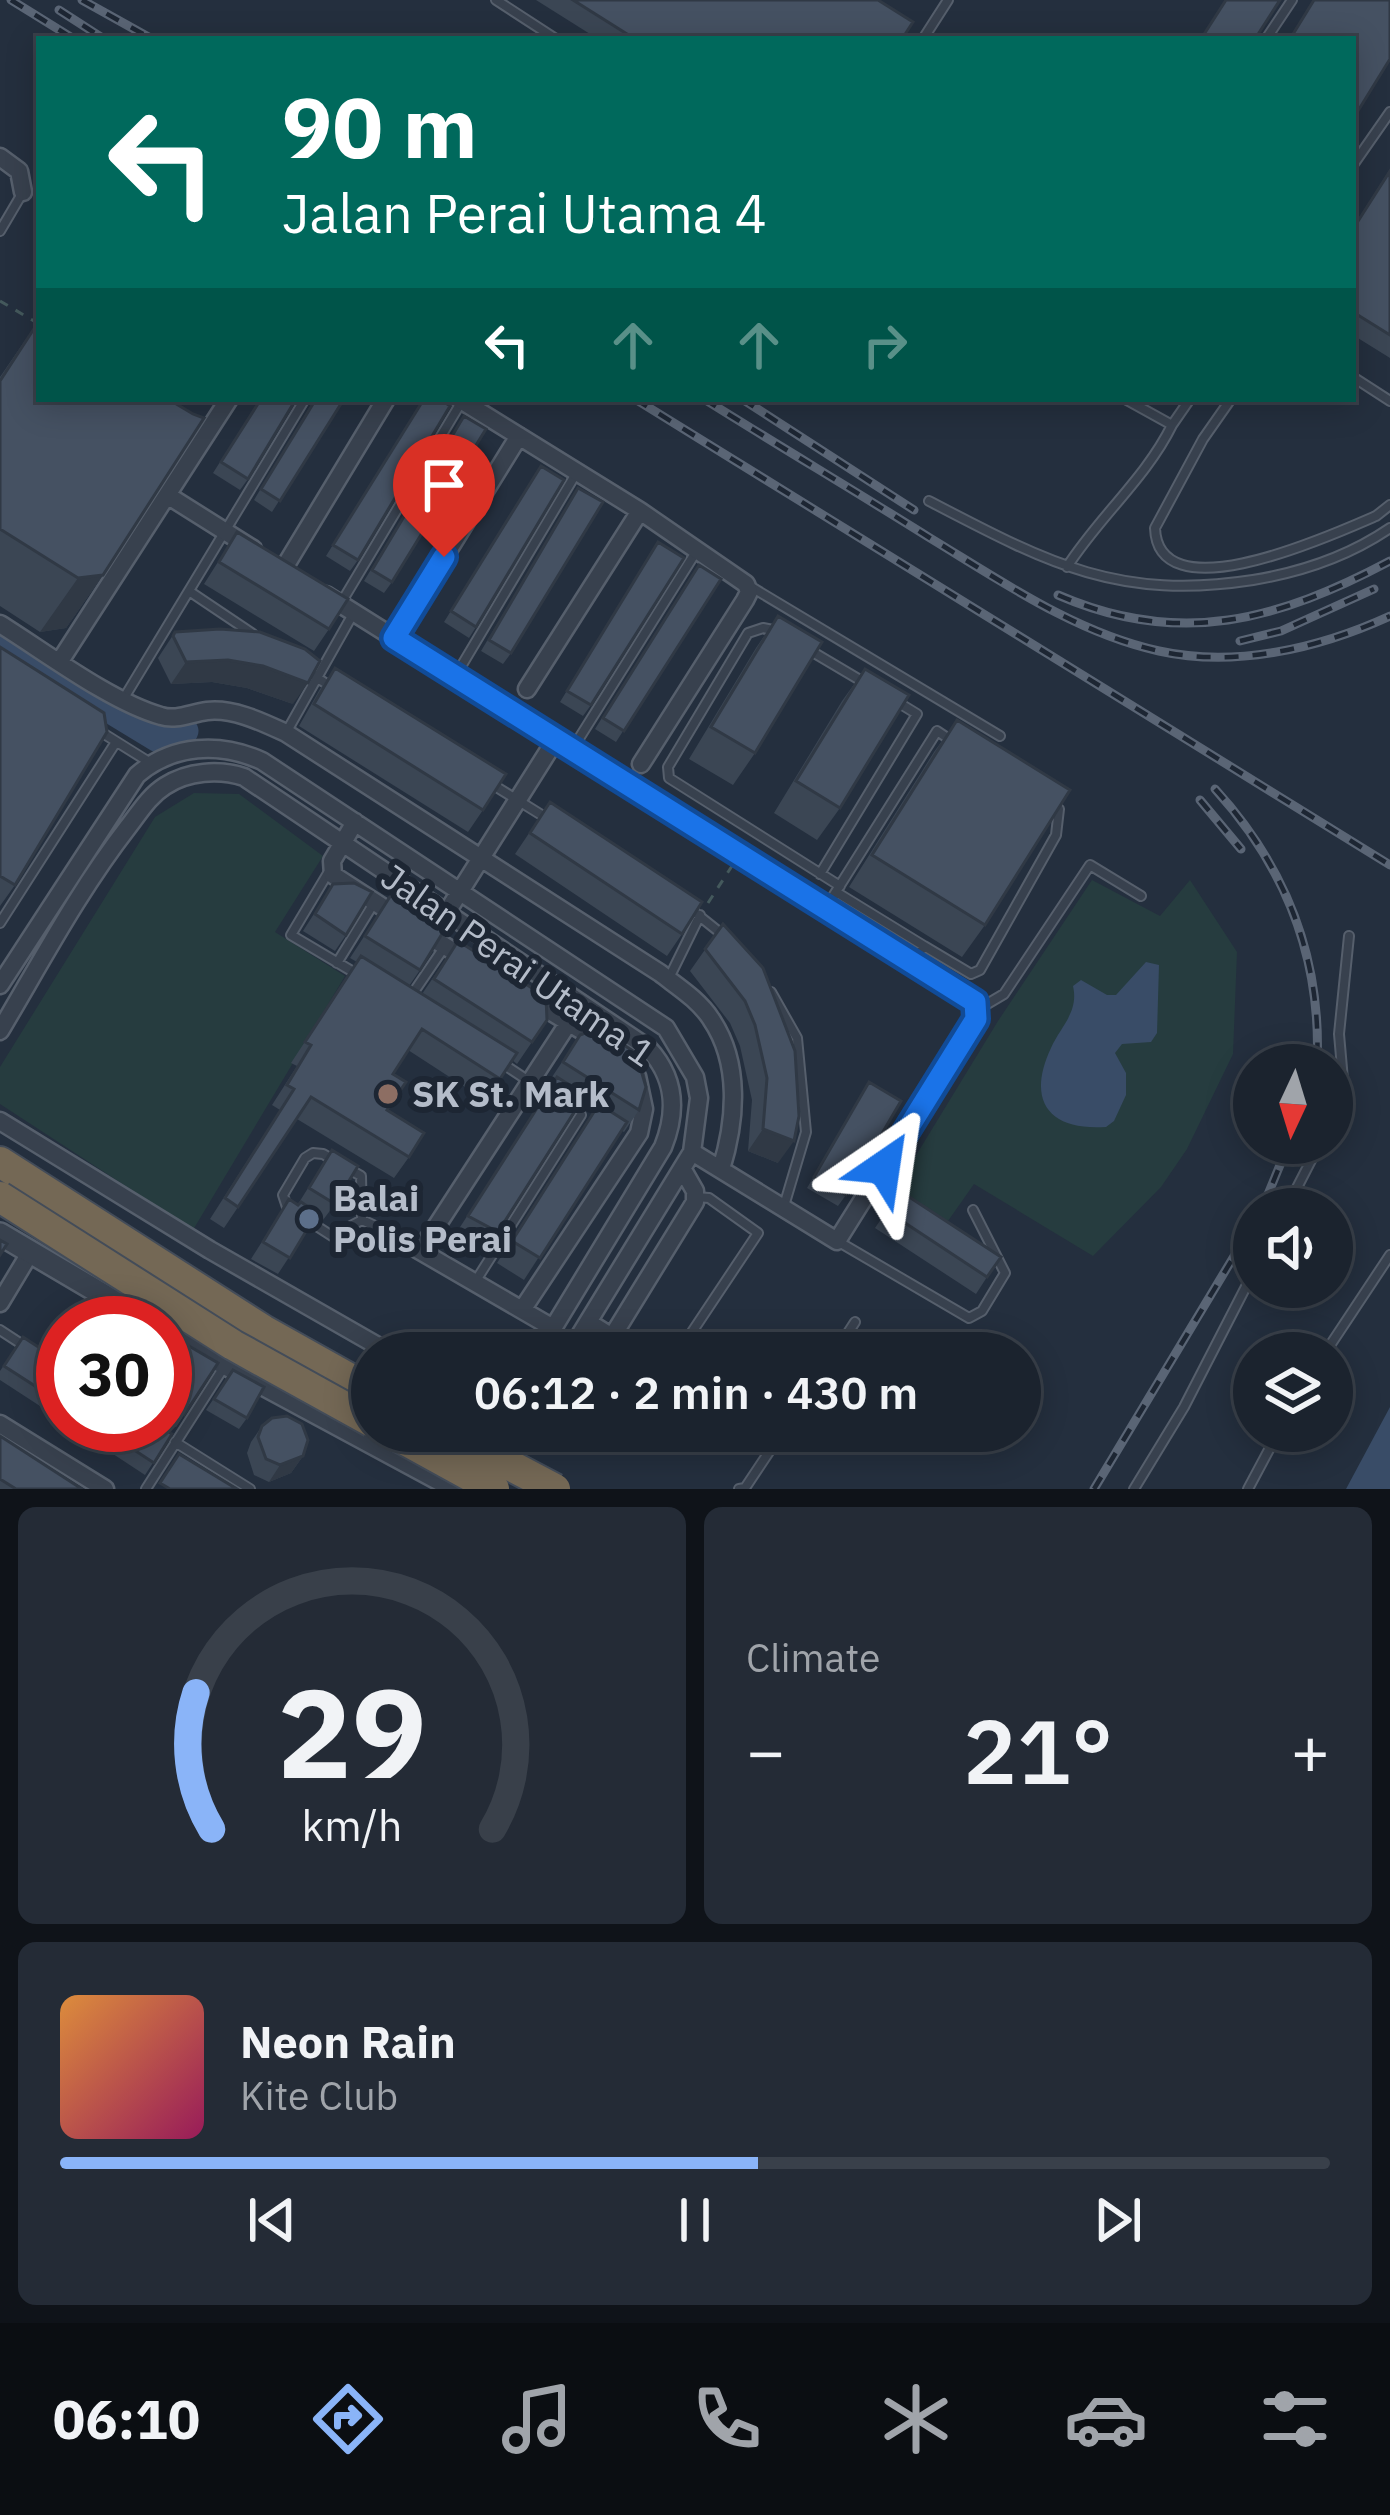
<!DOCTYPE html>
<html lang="en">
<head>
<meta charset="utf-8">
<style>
	body { margin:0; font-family:"IBM Plex Sans",sans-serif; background:#242b36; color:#f1f3f6; height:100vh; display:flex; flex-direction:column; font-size:45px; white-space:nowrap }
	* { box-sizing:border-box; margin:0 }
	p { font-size:39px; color:#a0a4aa }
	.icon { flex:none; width:66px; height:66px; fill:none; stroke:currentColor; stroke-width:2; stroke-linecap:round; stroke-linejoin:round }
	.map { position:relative; height:1489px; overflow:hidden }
	.drawer { display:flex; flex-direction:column; gap:18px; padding:18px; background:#0f1319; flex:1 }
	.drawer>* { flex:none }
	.top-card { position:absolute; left:36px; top:36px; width:1320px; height:366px; border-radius:0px; box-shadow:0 6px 30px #0003,0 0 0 3px #39404a; background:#00695c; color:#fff; overflow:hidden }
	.needle { width:78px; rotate:184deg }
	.fabs { position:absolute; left:1233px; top:1044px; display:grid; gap:24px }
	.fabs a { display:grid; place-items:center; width:120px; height:120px; border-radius:50%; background:#1b232e; box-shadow:0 6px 30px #0003,0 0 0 3px #39404a; font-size:60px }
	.speed { position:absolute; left:36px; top:1296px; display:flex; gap:24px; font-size:60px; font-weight:700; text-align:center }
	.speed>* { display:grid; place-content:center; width:156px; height:156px; border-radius:50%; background:#1b232e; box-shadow:0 6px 30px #0003,0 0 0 3px #39404a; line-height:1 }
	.speed .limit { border:18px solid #d22; background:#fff; color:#111 }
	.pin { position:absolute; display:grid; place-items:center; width:102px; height:102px; color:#fff; margin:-123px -51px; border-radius:50% 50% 50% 0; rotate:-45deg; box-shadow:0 0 12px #0007 }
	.pin .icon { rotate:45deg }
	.me { position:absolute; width:132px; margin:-66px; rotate:32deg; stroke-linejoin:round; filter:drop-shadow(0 0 9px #0008) }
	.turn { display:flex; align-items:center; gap:42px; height:252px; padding:0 48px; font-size:54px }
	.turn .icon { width:156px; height:156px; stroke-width:2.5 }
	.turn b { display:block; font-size:84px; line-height:102px }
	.lanes { display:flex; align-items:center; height:114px; padding:0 48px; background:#0003; justify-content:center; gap:60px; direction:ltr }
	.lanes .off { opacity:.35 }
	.big { font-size:90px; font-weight:600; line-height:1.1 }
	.drawer .widget { flex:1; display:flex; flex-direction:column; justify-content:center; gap:18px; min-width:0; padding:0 42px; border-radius:18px; background:#242b36 }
	.drawer .dial { align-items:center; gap:0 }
	.dial svg { height:312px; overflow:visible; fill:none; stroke:#39404a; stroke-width:7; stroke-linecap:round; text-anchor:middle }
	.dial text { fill:#f1f3f6; stroke:none }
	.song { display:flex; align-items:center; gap:36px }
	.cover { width:144px; height:144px; border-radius:18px; background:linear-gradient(135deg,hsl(30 70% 55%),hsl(330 70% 35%)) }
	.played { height:12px; border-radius:6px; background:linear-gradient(90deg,#8ab4f8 55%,#39404a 55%) }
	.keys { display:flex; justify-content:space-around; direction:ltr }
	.heat { display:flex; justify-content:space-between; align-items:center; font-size:66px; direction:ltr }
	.drawer .tiles { flex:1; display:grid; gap:18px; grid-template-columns:1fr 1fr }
	.widget:last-child { grid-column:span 2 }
	.trip { position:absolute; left:351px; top:1332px; width:690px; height:120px; border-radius:60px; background:#1b232e; box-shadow:0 6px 30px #0003,0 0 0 3px #39404a; font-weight:600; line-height:120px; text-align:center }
	.tabs { display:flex; height:192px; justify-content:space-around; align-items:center; background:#0b0e12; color:#a0a4aa }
	.tabs .icon { width:84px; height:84px }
	.tabs .on { color:#8ab4f8 }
	.tabs b { font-size:54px; color:#f1f3f6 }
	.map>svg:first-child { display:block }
	.green { fill:#263c3f }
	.water { fill:#394c67 }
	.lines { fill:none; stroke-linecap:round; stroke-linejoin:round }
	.river { stroke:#394c67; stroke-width:27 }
	.service-casing { stroke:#565f6c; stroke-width:12 }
	.minor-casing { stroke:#565f6c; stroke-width:21 }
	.tertiary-casing { stroke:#565f6c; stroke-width:26 }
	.motorway-casing { stroke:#434c59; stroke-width:34 }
	.path { stroke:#44595c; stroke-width:3; stroke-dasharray:9 9; stroke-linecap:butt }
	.service { stroke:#38414e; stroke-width:8 }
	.minor { stroke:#38414e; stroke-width:16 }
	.tertiary { stroke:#38414e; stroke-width:21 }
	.motorway { stroke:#746855; stroke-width:30 }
	.rail-casing { stroke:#5a6575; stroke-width:9 }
	.rail { stroke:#1d2633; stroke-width:4.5; stroke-dasharray:14; stroke-linecap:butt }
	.motorway-bridge-casing { stroke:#434c59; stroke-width:34; stroke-linecap:butt }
	.motorway-bridge { stroke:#746855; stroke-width:30 }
	.wall { fill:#3b4654 }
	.shaded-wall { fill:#303945 }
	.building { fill:#455162; stroke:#303945; stroke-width:3 }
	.route-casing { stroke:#114b97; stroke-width:30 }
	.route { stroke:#1a73e8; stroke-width:21 }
	.education-dot { fill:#8d6e63; stroke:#1d2633; stroke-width:4.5 }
	.service-dot { fill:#5c6f8a; stroke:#1d2633; stroke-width:4.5 }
	.labels { text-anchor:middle; stroke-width:12; stroke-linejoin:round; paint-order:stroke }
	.street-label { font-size:36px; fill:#b4bcc9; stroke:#1d2633 }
	.poi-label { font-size:36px; font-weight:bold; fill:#b4bcc9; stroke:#1d2633; text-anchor:start }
</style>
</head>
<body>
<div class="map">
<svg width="1390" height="1489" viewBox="0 0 1390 1489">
	<rect width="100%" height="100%" fill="#242f3e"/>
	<path class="green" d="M 194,793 L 239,794 L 323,856 L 275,932 L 345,976 L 193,1230 L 0,1104 L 0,1067 L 155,817 Z
		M 1092,880 L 1160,916 L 1190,880 L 1237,952 L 1233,1054 L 1187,1149 L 1161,1187 L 1093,1256 L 974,1184 L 948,1221 L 893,1193 L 998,1021 Z"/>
	<path class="water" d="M 1146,962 L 1159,965 L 1157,1033 L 1151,1042 L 1122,1044 L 1115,1053 L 1126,1073 L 1126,1095 L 1114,1121 L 1106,1127 C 1049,1131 1026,1101 1051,1048 C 1061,1026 1079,1012 1073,986 L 1081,980 L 1107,995 L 1116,995 Z
		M 1390,1407 L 1390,1489 L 1346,1489 Z"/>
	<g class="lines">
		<path class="river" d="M 0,643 L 158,739 L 185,731"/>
		<g class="service-casing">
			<path id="service" d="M 496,0 L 556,39
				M 923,39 L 948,0
				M 1266,39 L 1292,0
				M 1353,165 L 1390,112
				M 0,231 L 23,192
				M 1353,377 L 1390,401
				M 1231,399 L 1203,439 L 1155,528 C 1158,616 1336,533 1376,516 L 1390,505
				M 1172,425 L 1190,399
				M 929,501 C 1046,562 1117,601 1253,580 C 1302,572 1349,556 1390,528
				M 1067,567 C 1098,518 1146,478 1172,425 L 1125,399
				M 753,588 L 1000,736
				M 189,591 L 253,634
				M 341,603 L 462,401
				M 778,631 L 763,628 L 748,633 L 668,767 L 669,778 L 840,886
				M 811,651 L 865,683
				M 305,670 L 333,688
				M 456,675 L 577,472
				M 124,698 L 305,399
				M 287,731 L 353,614
				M 101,732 L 149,762
				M 573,748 L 696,552
				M 490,783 L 548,819
				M 328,873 L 291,935 L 360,976
				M 820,874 L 917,714 L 899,703
				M 836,892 L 924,946 L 913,962
				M 827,906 L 937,731 L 952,741
				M 688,907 L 723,935
				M 0,923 L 116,742
				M 924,946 L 971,974 L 980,970 L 1056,835 L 1059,809 L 1051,804
				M 337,963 L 374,903
				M 669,978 L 700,915
				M 771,992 L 797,1038 L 806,1132 L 784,1206
				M 411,996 L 443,949
				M 977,1010 L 1004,994 L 1090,865 L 1141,896
				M 500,1062 L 553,1097
				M 1332,1120 L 1344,1091 L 1339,1034 L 1349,936
				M 313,1153 L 323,1154 L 361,1176 L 362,1220 L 332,1236 L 287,1207 L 283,1195 L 305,1158 Z
				M 1286,1209 L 1320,1143
				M 362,1220 L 390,1233
				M 839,1242 L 969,1318 L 982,1311 L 1005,1273 L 973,1210
				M 475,1282 L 581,1115
				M 0,1330 L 26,1347
				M 614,1338 L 636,1353
				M 678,1353 L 758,1233 L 709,1198 L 696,1197
				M 835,1353 L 855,1322
				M 1325,1353 L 1390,1255
				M 175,1442 L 250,1489
				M 146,1489 L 224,1367
				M 739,1489 L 745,1488 L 783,1431
				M 1134,1489 L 1184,1407 L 1254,1271
				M 1248,1489 L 1279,1431"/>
		</g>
		<g class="minor-casing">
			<path id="minor" d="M 0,157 L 19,171 L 23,192
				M 459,399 L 640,511 L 746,584 L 749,592 L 745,600 L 641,764
				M 167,495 L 253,549
				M 284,568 L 386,399
				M 326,595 L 975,1002 L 976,1019 L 837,1241 L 692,1152
				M 0,624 C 45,652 111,702 161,716 C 176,721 191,713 207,711 C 234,708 262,722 286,733 L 660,973 C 678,987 699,1000 711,1019 C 741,1063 736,1121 721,1169
				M 394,638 L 519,436
				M 60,661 L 229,399
				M 527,689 L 640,511
				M 355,822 L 332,861 L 333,875 L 398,917
				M 447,912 L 556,739
				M 419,930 L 469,961
				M 0,985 L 137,775 C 173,744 220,742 262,761 L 666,1028 L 695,1077 L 699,1098 L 692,1152 L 569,1353
				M 527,997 L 602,1043
				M 0,1031 C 41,962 79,890 128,827 C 139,813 149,796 165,786 C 188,771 219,769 244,777 L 648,1048 C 675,1077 678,1110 663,1147 L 538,1353
				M 0,1121 L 210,1250 L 390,1353
				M 391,1234 L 553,1328
				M 421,1250 L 569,1022
				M 0,1303 L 30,1253
				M 522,1310 L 639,1133 L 644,1109 L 637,1076
				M 588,1322 L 612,1337 L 695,1202 L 695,1191 L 683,1170
				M 0,1424 L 105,1489
				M 501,1463 L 520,1431"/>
		</g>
		<g class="tertiary-casing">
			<path id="tertiary" d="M 0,1234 L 151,1323
				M 165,1331 L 458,1489"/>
		</g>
		<g class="motorway-casing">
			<path id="motorway" d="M 0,1162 L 263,1330 L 372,1391"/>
		</g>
		<path class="path" d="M 0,301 L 39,324
			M 708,903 L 732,866"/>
		<use href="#service" class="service"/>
		<use href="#minor" class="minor"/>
		<use href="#tertiary" class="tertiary"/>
		<use href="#motorway" class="motorway"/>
		<g class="rail-casing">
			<path id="rail" d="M 11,0 L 74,39
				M 82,0 L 152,39
				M 59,10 L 104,39
				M 635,399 L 1390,865
				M 704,399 C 779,446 855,491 930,538 C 1001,581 1076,633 1159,651 C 1236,668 1320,648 1390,616
				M 742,399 L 914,510
				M 1058,595 C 1180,648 1279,620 1390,561
				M 1240,641 L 1281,631 L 1374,589
				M 1215,789 C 1286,867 1322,959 1317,1065
				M 1200,800 L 1241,849
				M 1262,1209 L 1289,1143
				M 1094,1489 L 1254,1223"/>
		</g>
		<use href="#rail" class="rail"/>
		<g class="motorway-bridge-casing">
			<path id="motorway-bridge" d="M 0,1197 L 233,1345 L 372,1422
				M 389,1431 L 494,1489
				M 445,1431 L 555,1489"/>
		</g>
		<use href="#motorway-bridge" class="motorway-bridge"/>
	</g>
	<path class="wall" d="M 536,0 L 878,0 L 902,39 L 598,39 Z
		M 1390,169 L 1390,358 L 1353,335 L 1353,227 Z
		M 39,320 L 103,575 L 66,628 L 40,632 L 0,606 L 0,377 Z
		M 260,399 L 248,479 L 240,490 L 213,473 Z
		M 311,399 L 344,399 L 272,512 L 254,500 L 312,403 Z
		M 423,399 L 358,560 L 350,571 L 326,556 Z
		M 464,416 L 392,582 L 384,593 L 364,581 Z
		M 534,477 L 476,627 L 469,638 L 444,622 Z
		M 578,488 L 511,653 L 503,664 L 481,651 Z
		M 237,532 L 329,629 L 314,651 L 204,584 Z
		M 651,553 L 591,705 L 583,716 L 560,702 Z
		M 691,576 L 721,579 L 616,742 L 595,729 Z
		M 778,616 L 755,753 L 733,785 L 689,759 L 756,648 Z
		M 175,632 L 293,704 L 247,688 L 212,682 L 171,684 L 158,658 Z
		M 0,647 L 15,885 L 0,906 Z
		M 335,668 L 483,810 L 468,832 L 299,726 L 320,689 Z
		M 865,669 L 840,808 L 817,840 L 774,813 L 842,701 Z
		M 957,720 L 985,925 L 962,957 L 849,887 L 934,752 Z
		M 550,802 L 682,934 L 667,956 L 515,854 Z
		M 333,884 L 346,935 L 335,951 L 303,931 Z
		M 391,895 L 420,970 L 409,986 L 422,994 L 458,941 L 532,1042 L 517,1064 L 512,1060 L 485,1100 L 408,1050 L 393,1074 L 387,1110 L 409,1157 L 394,1178 L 297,1119 L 224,1228 L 210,1219 L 280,1110 L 272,1105 L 297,1066 L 291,1063 L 357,962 L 350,958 Z
		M 723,924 L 763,968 L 778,1163 L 748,1151 L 752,1100 L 740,1046 L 730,1023 L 690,971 Z
		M 580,1035 L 639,1110 L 624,1132 L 621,1130 L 524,1280 L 497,1263 L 593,1112 L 580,1104 L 483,1254 L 453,1238 L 551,1086 L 548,1083 Z
		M 869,1082 L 846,1195 L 838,1206 L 807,1188 Z
		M 332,1150 L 335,1204 L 323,1220 L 316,1216 L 278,1274 L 251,1259 L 289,1199 L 298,1204 Z
		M 900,1191 L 987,1277 L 976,1294 L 875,1228 Z
		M 165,1332 L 218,1363 L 176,1427 L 165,1420 Z
		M 23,1337 L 63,1363 L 63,1421 L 0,1380 L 0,1371 Z
		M 233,1370 L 247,1418 L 239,1429 L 206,1410 Z
		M 69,1425 L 159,1425 L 172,1434 L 145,1475 Z
		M 262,1426 L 303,1456 L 291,1473 L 269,1482 L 254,1475 L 247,1453 L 251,1442 Z
		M 0,1436 L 82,1489 L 0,1489 Z"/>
	<path class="shaded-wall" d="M 103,575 L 66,628 L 40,632 L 78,578 Z
		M 228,660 L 263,666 L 308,683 L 293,704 L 247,688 L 212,682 L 171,684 L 186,662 Z
		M 763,1129 L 794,1141 L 778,1163 L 748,1151 Z
		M 303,1456 L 291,1473 L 269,1482 L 280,1465 Z"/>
	<path class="building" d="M 573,0 L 878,0 L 913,22 L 902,39 L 635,39 Z
		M 1226,0 L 1280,0 L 1255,39 L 1201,39 Z
		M 1314,0 L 1390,0 L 1390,59 L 1353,119 L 1353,39 L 1290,39 Z
		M 1390,171 L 1390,335 L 1353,312 L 1353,229 Z
		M 39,321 L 39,399 L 168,399 L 193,414 L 204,418 L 103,575 L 78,578 L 0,529 L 0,381 Z
		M 261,399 L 296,399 L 248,479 L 221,462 Z
		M 316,399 L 344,399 L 280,501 L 261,489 Z
		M 424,399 L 440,399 L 450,406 L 358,560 L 333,545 Z
		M 464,416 L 486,429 L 392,582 L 372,570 Z
		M 541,466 L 564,480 L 476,627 L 451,611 Z
		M 578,488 L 603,502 L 511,653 L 489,640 Z
		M 237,532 L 348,599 L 329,629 L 219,562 Z
		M 658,542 L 684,558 L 591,705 L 567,691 Z
		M 699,565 L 721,579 L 624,731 L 603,718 Z
		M 778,616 L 822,642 L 755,753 L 711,727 Z
		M 220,629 L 260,632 L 305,649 L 320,661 L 308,683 L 263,666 L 228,660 L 186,662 L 173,636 L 175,632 Z
		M 0,647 L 104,713 L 107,732 L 15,885 L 0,876 Z
		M 335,668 L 506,774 L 483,810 L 314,704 Z
		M 865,669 L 909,695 L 840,808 L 796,781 Z
		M 957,720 L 1070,790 L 985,925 L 872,855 Z
		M 550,802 L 702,902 L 682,934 L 530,833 Z
		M 354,883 L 372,892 L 346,935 L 315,914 L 333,884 Z
		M 391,895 L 445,929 L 420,970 L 365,936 Z
		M 723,924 L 763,968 L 795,1051 L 799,1116 L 794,1141 L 763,1129 L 767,1078 L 755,1025 L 745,1001 L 705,949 Z
		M 458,941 L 546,997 L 547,1020 L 532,1042 L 434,979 Z
		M 361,956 L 517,1053 L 500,1079 L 422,1029 L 393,1074 L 406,1082 L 387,1110 L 424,1133 L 409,1157 L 311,1097 L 238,1207 L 225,1198 L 294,1089 L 287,1085 L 311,1045 L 305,1042 Z
		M 598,1028 L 636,1053 L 646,1087 L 639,1110 L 563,1062 L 580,1035 Z
		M 557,1077 L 585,1095 L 498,1232 L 468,1216 Z
		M 869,1082 L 901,1101 L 846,1195 L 814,1177 Z
		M 599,1104 L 627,1122 L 540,1258 L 512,1241 Z
		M 332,1150 L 358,1166 L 335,1204 L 309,1188 Z
		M 900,1191 L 1001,1257 L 987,1277 L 887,1211 Z
		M 289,1199 L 298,1205 L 301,1202 L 317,1213 L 290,1258 L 263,1242 Z
		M 0,1240 L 7,1244 L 0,1255 Z
		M 121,1306 L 136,1315 L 131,1323 L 110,1323 Z
		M 165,1332 L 218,1363 L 184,1415 L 165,1403 Z
		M 23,1337 L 63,1363 L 63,1404 L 4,1366 Z
		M 233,1370 L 264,1387 L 247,1418 L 214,1399 Z
		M 287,1416 L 302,1424 L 308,1440 L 303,1456 L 280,1465 L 266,1459 L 258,1437 L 262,1426 L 272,1418 Z
		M 96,1425 L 159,1425 L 172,1434 L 154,1463 Z
		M 0,1436 L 82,1489 L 16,1489 L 0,1479 Z
		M 179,1454 L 237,1489 L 170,1489 L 160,1483 Z"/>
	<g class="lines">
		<g class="route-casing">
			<path id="route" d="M 444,557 L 394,638 L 975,1002 L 976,1019 L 884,1167"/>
		</g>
		<use href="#route" class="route"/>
	</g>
	<circle class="education-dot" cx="388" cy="1094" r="12"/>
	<circle class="service-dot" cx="309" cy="1219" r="12"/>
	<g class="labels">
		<g class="street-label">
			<text transform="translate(518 965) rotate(35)" y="13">Jalan Perai Utama 1</text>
		</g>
		<g class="poi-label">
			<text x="412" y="1107">SK St. Mark</text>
			<text x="333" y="1211">Balai<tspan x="333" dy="41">Polis Perai</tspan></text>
		</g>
	</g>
</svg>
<div class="fabs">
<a><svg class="needle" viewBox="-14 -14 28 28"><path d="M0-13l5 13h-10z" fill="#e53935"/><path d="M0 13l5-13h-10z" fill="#a0a4aa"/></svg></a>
<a><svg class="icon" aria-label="sound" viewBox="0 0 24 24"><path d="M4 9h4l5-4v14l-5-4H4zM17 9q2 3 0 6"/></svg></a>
<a><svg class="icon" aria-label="layers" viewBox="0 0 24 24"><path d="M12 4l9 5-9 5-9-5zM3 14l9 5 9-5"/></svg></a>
</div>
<div class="speed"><div class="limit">30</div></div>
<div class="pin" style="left:444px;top:557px;background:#d93025"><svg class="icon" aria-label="arrive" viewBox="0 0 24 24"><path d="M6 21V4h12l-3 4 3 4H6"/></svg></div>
<svg class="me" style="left:884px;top:1167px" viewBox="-20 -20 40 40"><path d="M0-17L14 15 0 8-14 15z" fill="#1a73e8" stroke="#fff" stroke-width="4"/></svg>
<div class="trip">06:12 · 2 min · 430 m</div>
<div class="top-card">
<div class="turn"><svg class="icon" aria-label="left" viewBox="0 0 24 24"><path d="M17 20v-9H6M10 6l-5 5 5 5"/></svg><div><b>90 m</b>Jalan Perai Utama 4</div></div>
<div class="lanes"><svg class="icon" aria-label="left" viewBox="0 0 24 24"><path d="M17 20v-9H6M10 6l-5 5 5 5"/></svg><svg class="icon off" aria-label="ahead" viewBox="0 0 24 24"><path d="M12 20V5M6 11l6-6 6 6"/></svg><svg class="icon off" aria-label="ahead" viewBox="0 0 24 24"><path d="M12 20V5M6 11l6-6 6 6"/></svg><svg class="icon off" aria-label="right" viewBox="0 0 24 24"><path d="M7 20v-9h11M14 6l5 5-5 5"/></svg></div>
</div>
</div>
<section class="drawer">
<div class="tiles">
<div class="widget dial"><svg viewBox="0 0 100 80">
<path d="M14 69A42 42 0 1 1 86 69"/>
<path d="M14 69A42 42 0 0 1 10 34" stroke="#8ab4f8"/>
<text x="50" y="56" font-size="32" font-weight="700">29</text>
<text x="50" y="72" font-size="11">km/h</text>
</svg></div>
<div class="widget"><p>Climate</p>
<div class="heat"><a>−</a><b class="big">21°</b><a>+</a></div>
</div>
<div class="widget">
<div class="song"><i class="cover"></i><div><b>Neon Rain</b><p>Kite Club</p></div></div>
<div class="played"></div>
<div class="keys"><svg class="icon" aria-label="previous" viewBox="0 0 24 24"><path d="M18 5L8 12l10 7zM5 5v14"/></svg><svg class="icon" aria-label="pause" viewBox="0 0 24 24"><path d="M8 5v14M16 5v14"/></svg><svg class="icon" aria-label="next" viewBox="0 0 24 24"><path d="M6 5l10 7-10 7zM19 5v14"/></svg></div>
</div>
</div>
</section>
<nav class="tabs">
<b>06:10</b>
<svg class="icon on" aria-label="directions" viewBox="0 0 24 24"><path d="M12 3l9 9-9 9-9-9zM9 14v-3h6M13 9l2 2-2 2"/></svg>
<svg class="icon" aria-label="music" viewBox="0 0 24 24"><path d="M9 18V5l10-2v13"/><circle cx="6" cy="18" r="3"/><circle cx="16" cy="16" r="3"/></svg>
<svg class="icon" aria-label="phone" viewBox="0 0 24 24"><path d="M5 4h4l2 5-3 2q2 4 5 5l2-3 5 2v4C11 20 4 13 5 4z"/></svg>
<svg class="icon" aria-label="climate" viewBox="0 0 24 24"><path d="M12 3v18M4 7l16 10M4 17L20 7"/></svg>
<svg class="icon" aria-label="car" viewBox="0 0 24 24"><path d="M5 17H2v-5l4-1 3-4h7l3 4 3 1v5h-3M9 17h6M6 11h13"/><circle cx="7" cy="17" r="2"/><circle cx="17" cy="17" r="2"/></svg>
<svg class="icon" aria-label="filters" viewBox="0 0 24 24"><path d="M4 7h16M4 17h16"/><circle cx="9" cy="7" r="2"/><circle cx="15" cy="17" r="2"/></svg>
</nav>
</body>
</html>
